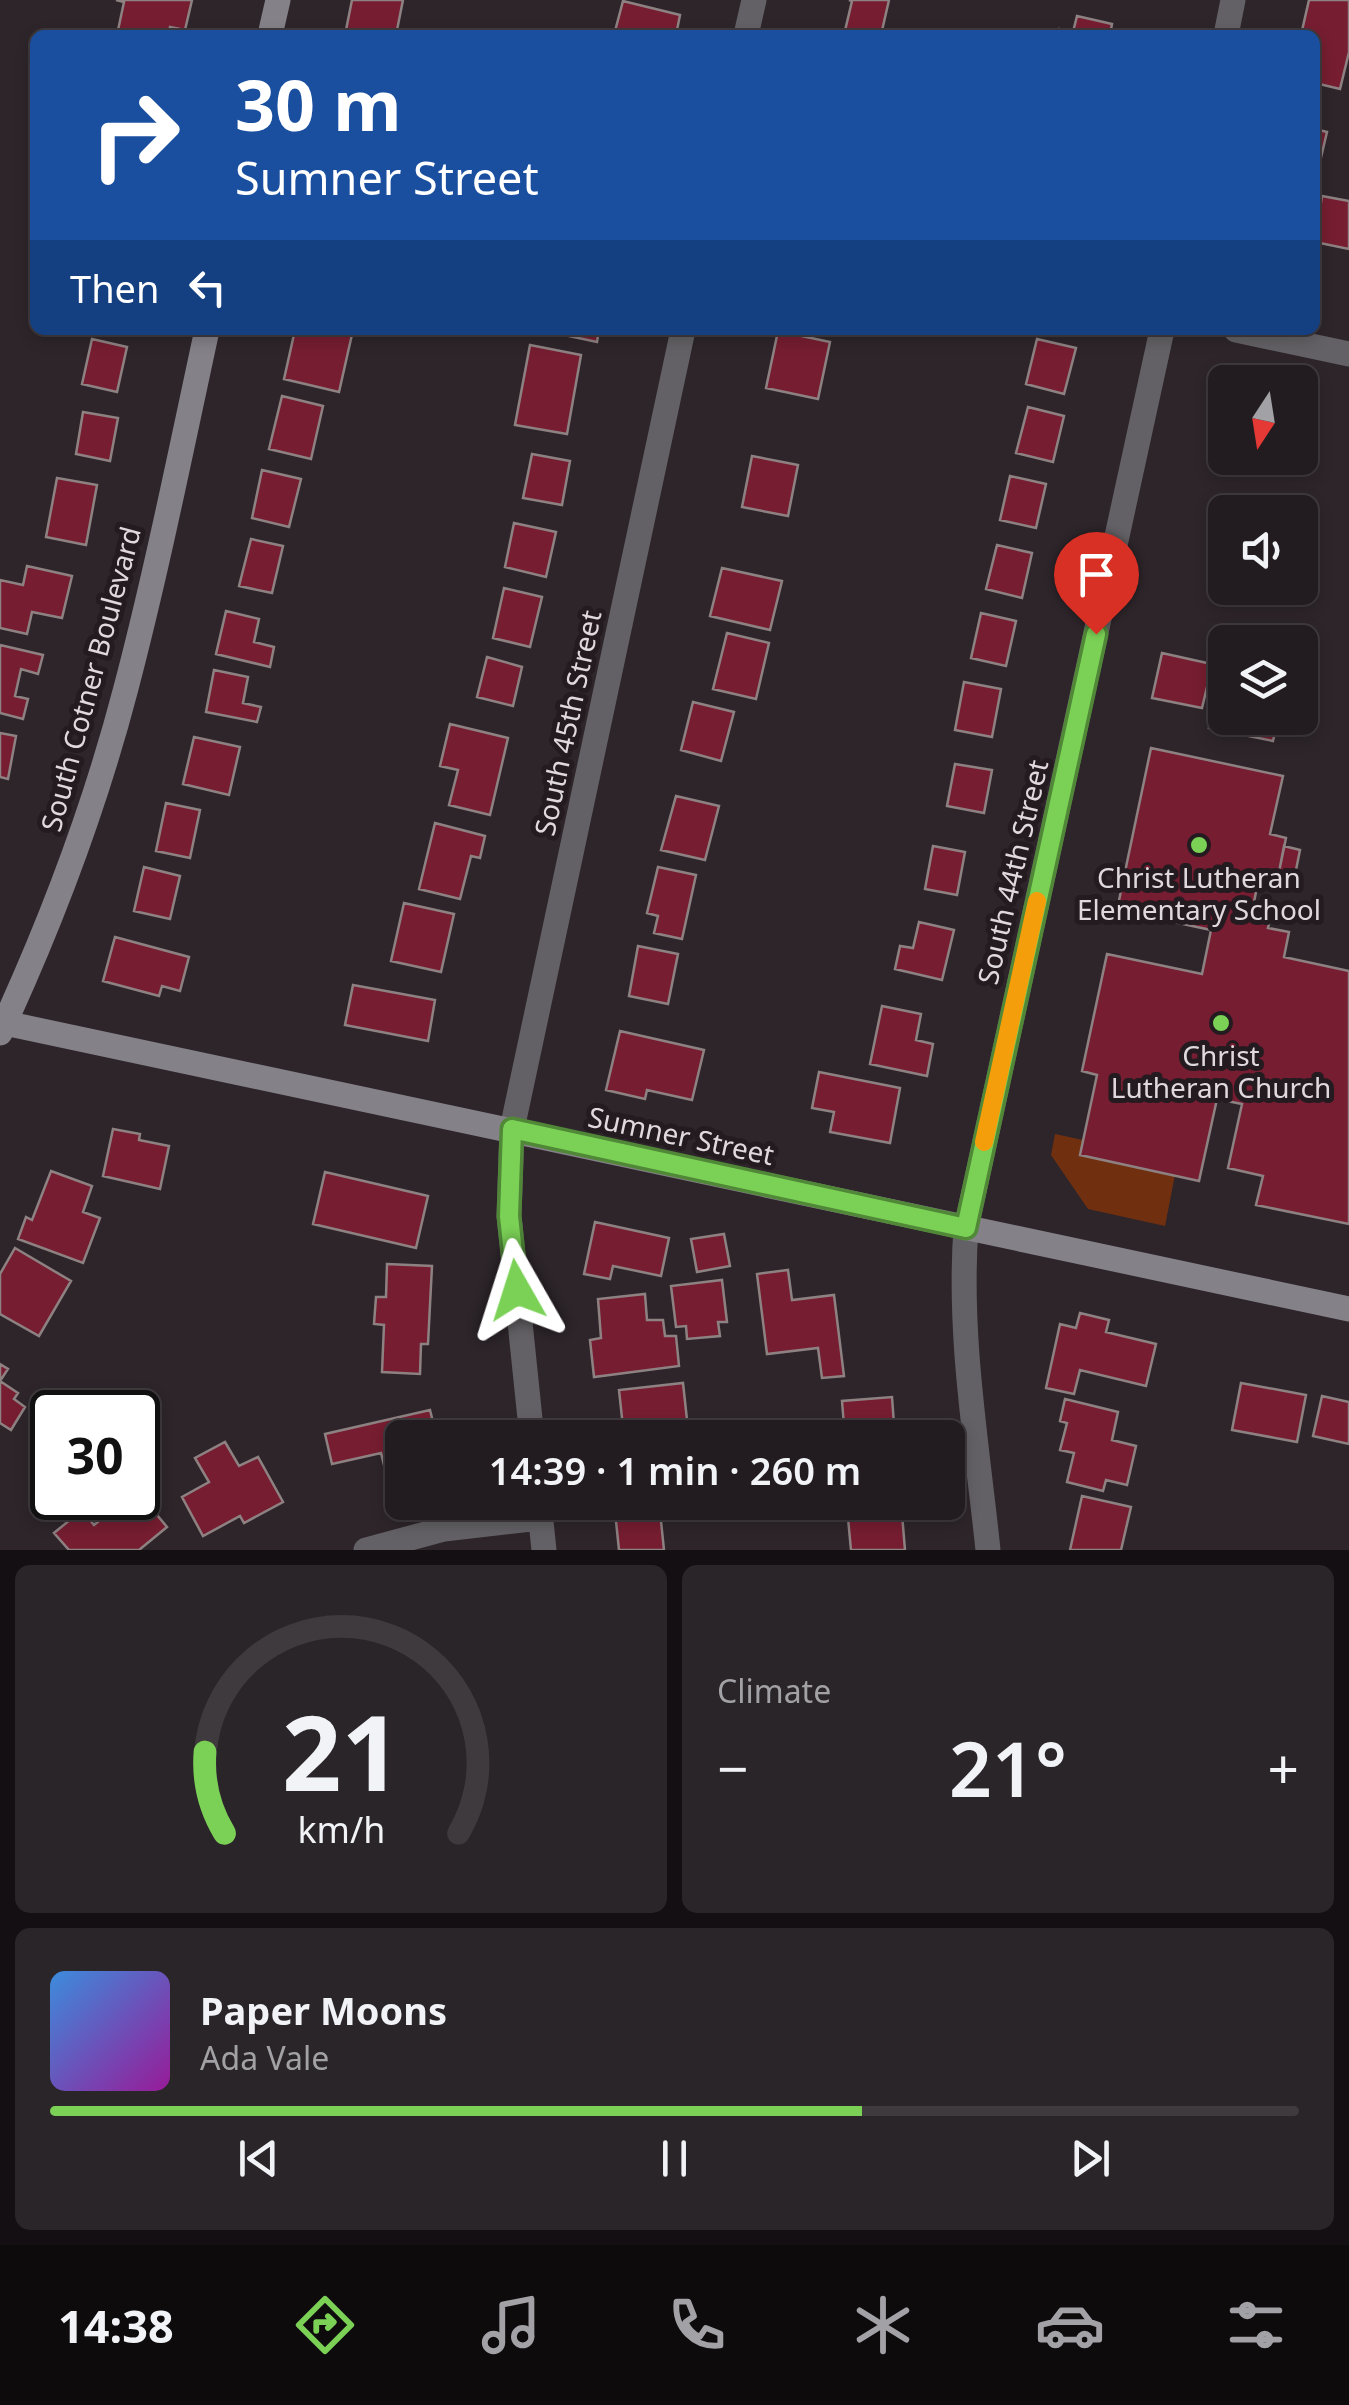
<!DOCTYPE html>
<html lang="en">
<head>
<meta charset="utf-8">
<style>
	body { margin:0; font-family:"Noto Sans",sans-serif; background:#2a2529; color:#f1f3f6; height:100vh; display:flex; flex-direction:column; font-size:38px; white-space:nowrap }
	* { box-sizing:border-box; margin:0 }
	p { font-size:32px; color:#a2a1a5 }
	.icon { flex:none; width:55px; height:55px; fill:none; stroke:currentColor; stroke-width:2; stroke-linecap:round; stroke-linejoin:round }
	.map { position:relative; height:1550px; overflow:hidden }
	.panel { display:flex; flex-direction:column; gap:15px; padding:15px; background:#130f12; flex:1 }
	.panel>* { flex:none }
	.banner { position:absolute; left:30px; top:30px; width:1290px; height:305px; border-radius:15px; box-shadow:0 5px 15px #0003,0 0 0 2px #3f3a3e; background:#1a4fa0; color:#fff; overflow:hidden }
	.needle { width:65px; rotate:192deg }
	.fabs { position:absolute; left:1208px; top:365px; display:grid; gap:20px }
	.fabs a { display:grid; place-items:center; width:110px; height:110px; border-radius:15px; background:#221c20; box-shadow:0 5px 15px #0003,0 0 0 2px #3f3a3e; font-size:50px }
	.speed { position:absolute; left:30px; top:1390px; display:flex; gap:20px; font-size:50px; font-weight:700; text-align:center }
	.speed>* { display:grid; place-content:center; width:130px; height:130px; border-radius:50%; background:#221c20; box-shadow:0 5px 15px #0003,0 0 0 2px #3f3a3e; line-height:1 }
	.speed .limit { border:5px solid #111; border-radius:15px; background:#fff; color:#111 }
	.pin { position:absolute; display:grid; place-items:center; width:85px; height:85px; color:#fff; margin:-102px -42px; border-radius:50% 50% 50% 0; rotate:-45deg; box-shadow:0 0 10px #0007 }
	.pin .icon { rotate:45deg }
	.me { position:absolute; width:110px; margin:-55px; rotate:354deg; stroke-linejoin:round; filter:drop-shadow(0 0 8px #0008) }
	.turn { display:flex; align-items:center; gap:35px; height:210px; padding:0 40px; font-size:45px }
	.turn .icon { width:130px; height:130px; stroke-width:2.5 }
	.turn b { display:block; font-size:70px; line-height:85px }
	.then { display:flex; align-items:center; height:95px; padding:0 40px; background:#0003; gap:20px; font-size:38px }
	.big { font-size:75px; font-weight:600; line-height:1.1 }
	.panel .card { flex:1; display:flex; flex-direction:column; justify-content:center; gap:15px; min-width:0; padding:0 35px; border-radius:15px; background:#2a2529 }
	.panel .dial { align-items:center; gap:0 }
	.dial svg { height:260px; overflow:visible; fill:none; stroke:#3f3a3e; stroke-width:7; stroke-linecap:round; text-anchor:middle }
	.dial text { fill:#f1f3f6; stroke:none }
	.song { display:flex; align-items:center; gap:30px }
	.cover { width:120px; height:120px; border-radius:15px; background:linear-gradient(135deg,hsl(210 70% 55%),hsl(300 70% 35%)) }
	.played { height:10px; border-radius:5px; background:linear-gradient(90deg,#7bd156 65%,#3f3a3e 65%) }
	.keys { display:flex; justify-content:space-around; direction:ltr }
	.heat { display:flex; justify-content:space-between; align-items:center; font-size:55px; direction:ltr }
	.panel .tiles { flex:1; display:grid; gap:15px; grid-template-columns:1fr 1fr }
	.card:last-child { grid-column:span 2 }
	.trip { position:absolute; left:385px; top:1420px; width:580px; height:100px; border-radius:15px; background:#221c20; box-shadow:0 5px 15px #0003,0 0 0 2px #3f3a3e; font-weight:600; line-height:100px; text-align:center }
	.dock { display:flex; height:160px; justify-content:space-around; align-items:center; background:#0e0b0d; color:#a2a1a5 }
	.dock .icon { width:70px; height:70px }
	.dock .active { color:#7bd156 }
	.dock b { font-size:45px; color:#f1f3f6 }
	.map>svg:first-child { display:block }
	.green { fill:#703010 }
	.building { fill:#761d31; stroke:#8e8182; stroke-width:2.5 }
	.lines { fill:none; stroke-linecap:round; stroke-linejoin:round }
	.street { stroke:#636165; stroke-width:25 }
	.secondary { stroke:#858188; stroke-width:25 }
	.route-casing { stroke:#508838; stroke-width:25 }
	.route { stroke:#7bd156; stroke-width:18 }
	.slow { stroke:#f59e0b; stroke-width:18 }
	.poi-dot { fill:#7bd156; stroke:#241b20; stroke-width:4 }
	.labels { text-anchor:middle; stroke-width:10; stroke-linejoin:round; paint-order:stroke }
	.street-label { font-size:28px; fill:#dfd9dd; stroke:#241b20 }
	.poi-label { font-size:28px; fill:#dfd9dd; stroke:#241b20 }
</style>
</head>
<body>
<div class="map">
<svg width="1349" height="1550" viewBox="0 0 1349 1550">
	<rect width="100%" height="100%" fill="#2d252a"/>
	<path class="green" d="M 1055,1134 L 1083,1140 L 1081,1155 L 1175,1175 L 1165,1226 L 1088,1209 L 1051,1155 Z"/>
	<path class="building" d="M 116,0 L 192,0 L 185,30 L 170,27 L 168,35 L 117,35 L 124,2 Z
		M 352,0 L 403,0 L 396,35 L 345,35 Z
		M 849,0 L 889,0 L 881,35 L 844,35 L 852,1 Z
		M 1309,0 L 1349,0 L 1349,52 L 1340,89 L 1315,83 L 1315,35 L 1301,35 Z
		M 623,1 L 680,15 L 676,35 L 656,30 L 655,35 L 614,35 Z
		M 1077,16 L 1112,24 L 1110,35 L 1058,35 L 1059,29 L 1073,32 Z
		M 1315,129 L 1327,132 L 1315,183 Z
		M 1322,196 L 1349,201 L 1349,249 L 1315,242 Z
		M 295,330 L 353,330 L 339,392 L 284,379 Z
		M 541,330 L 599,330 L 597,342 Z
		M 778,331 L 830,342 L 818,399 L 766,388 Z
		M 92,339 L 127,347 L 117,392 L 82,384 Z
		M 1037,339 L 1076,348 L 1064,394 L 1026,384 Z
		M 530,345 L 581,355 L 567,434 L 515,425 Z
		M 282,396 L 323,406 L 311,459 L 269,449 Z
		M 1028,407 L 1064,416 L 1053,462 L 1016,453 Z
		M 83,412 L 118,418 L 110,461 L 76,454 Z
		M 532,454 L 570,461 L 562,505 L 523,498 Z
		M 752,456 L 798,465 L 788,516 L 742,507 Z
		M 262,470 L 301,479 L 289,527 L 252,518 Z
		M 1010,476 L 1046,484 L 1036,528 L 1000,520 Z
		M 57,478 L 97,485 L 86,545 L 46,537 Z
		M 514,523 L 556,532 L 546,577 L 505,567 Z
		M 251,539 L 283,546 L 272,593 L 239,586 Z
		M 997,545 L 1032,553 L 1022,598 L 986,589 Z
		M 27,566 L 72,576 L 62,618 L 32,612 L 27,634 L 0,628 L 0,580 L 23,585 Z
		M 722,568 L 782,581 L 770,630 L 710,616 Z
		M 504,588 L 542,597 L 530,647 L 493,638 Z
		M 226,611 L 259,619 L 254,642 L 274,647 L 270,667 L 216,654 Z
		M 981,613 L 1016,621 L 1006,666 L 971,658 Z
		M 727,633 L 769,643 L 756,699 L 713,689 Z
		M 0,645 L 43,655 L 38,674 L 21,669 L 15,696 L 28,699 L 23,719 L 0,713 Z
		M 1162,653 L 1225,667 L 1223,686 L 1208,683 L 1202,708 L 1152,698 Z
		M 487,657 L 522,667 L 513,706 L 477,697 Z
		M 214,670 L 248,677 L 243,703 L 261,707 L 257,722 L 206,712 Z
		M 964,682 L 1001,689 L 992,737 L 955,730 Z
		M 1216,694 L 1225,696 L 1225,718 L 1278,718 L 1273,741 L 1209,728 Z
		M 693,702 L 734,712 L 721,761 L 681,750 Z
		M 450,724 L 508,738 L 490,815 L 449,805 L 458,770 L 440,766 Z
		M 0,733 L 16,736 L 8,779 L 0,777 Z
		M 194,737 L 240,747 L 229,795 L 183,784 Z
		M 1151,748 L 1283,776 L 1270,834 L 1286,838 L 1278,877 L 1276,885 L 1258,882 L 1254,902 L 1273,906 L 1268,928 L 1289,932 L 1284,957 L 1349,971 L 1349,1224 L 1256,1205 L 1263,1176 L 1228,1168 L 1242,1104 L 1217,1099 L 1199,1181 L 1080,1155 L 1097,1075 L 1082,1071 L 1107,954 L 1202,974 L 1211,930 L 1117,910 Z
		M 955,764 L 992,770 L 984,813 L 947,806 Z
		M 676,796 L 719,806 L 705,860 L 661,850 Z
		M 166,803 L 200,810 L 190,858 L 156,851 Z
		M 435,823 L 485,836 L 480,858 L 471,856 L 460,899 L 419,889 Z
		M 933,846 L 965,852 L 957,895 L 925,889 Z
		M 1284,846 L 1300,850 L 1294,880 L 1278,877 Z
		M 144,867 L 180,876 L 170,919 L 134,911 Z
		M 658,867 L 696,875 L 682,939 L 654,933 L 658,916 L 647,913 Z
		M 404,903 L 454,914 L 441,972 L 391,961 Z
		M 919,922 L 954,930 L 942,980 L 895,969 L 900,946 L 913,948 Z
		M 115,937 L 189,957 L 180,991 L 162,986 L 159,996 L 103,981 Z
		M 638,946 L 678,954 L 668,1004 L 629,996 Z
		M 353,985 L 435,1000 L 428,1041 L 345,1025 Z
		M 882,1006 L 921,1014 L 916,1040 L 933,1044 L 927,1076 L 870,1064 Z
		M 620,1031 L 704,1050 L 692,1100 L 647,1090 L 645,1099 L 606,1090 Z
		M 819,1072 L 900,1088 L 890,1143 L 830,1132 L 834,1112 L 812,1108 Z
		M 113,1129 L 140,1134 L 139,1140 L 169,1146 L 160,1189 L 103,1176 Z
		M 51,1171 L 92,1186 L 83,1212 L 100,1218 L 83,1263 L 18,1239 L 26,1217 L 32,1220 Z
		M 325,1172 L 428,1196 L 416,1248 L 313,1224 Z
		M 595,1222 L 669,1238 L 661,1276 L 613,1266 L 610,1279 L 584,1274 Z
		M 724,1234 L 730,1266 L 697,1272 L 691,1239 Z
		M 15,1248 L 71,1281 L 39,1336 L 0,1314 L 0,1274 Z
		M 387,1264 L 432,1266 L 428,1344 L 421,1344 L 420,1374 L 382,1372 L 384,1325 L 374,1324 L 376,1297 L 386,1297 Z
		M 788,1270 L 792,1300 L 834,1295 L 844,1376 L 822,1378 L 818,1348 L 767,1354 L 757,1274 Z
		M 722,1280 L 727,1322 L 718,1322 L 720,1336 L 687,1339 L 686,1326 L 676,1327 L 671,1286 Z
		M 645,1294 L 647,1320 L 663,1320 L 665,1336 L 676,1336 L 679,1366 L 594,1377 L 590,1340 L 601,1338 L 598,1299 Z
		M 1080,1313 L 1109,1320 L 1106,1332 L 1156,1344 L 1146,1386 L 1080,1370 L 1074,1394 L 1046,1388 L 1060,1324 L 1076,1328 Z
		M 0,1364 L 8,1369 L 0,1381 L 18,1393 L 14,1399 L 25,1407 L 11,1430 L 0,1423 Z
		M 683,1383 L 689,1438 L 600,1438 L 600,1430 L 623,1427 L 619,1390 Z
		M 1241,1383 L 1306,1395 L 1297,1442 L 1232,1430 Z
		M 1322,1396 L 1349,1402 L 1349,1444 L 1313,1436 Z
		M 892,1397 L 895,1438 L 845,1438 L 842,1401 Z
		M 1065,1399 L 1118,1412 L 1112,1440 L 1136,1446 L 1127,1485 L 1106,1480 L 1103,1491 L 1067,1482 L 1074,1453 L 1060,1450 L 1067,1423 L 1060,1421 Z
		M 430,1410 L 437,1438 L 402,1438 L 402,1461 L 384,1465 L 381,1453 L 332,1464 L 325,1434 Z
		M 225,1442 L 239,1466 L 258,1457 L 283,1502 L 244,1523 L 240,1516 L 203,1536 L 182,1497 L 209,1482 L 195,1458 Z
		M 138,1492 L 167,1527 L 139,1550 L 69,1550 L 54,1533 L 82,1510 L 94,1525 L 128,1498 L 138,1498 Z
		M 1082,1496 L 1131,1507 L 1121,1550 L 1070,1550 Z
		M 614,1502 L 659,1502 L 664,1550 L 619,1550 Z
		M 902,1514 L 905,1550 L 851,1550 L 848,1518 Z"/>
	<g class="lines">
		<path class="street" d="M 746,35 L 754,0
			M 1226,35 L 1233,0
			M 1236,330 L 1349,354
			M 532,1438 L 509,1216 L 512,1129 L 683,330
			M 539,1502 L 544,1550
			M 366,1550 L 444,1529 L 540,1518
			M 988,1550 C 977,1444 958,1335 966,1228 L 1162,330"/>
		<path class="secondary" d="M 270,35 L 278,0
			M 0,1022 L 1349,1309
			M 0,1033 C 51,923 95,807 126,688 C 157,570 181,450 207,330"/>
	</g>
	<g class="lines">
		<g class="route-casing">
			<path id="route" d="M 517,1290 L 509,1216 L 512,1129 L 966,1228 L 1096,634"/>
		</g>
		<use href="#route" class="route"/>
		<path class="slow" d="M 984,1142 L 1037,901"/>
	</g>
	<g class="poi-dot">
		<circle cx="1199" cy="845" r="10"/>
		<circle cx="1221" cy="1023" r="10"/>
	</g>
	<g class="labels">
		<g class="street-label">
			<text transform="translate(91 679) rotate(-75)" y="10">South Cotner Boulevard</text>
			<text transform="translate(568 723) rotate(-78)" y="10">South 45th Street</text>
			<text transform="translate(1013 872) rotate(-77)" y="10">South 44th Street</text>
			<text transform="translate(681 1136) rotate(12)" y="10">Sumner Street</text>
		</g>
		<g class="poi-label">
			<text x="1199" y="888">Christ Lutheran<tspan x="1199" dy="32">Elementary School</tspan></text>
			<text x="1221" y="1066">Christ<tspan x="1221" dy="32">Lutheran Church</tspan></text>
		</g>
	</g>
</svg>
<div class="fabs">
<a><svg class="needle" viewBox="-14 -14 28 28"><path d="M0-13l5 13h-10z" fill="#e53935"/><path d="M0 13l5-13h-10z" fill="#a2a1a5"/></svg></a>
<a><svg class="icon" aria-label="sound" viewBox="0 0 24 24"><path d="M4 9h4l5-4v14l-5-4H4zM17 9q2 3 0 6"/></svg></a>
<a><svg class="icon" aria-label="layers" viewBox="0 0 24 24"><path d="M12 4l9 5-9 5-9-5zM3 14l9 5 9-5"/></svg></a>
</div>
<div class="speed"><div class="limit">30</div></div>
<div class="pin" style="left:1096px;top:634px;background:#d93025"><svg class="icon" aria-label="arrive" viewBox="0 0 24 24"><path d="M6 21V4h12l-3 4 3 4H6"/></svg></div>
<svg class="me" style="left:517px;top:1290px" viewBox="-20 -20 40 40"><path d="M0-17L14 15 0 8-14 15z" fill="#7bd156" stroke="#fff" stroke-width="4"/></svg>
<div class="trip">14:39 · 1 min · 260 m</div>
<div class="banner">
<div class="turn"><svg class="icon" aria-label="right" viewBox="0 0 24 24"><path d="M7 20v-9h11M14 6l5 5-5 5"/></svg><div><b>30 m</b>Sumner Street</div></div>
<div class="then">Then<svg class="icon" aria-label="left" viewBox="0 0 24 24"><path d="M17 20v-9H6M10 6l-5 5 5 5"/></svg></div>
</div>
</div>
<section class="panel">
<div class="tiles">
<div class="card dial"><svg viewBox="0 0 100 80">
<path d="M14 69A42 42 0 1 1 86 69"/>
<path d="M14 69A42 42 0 0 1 8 44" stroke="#7bd156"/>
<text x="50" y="56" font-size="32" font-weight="700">21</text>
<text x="50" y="72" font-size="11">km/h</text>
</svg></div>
<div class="card"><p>Climate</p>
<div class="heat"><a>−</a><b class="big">21°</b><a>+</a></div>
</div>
<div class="card">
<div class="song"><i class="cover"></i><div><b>Paper Moons</b><p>Ada Vale</p></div></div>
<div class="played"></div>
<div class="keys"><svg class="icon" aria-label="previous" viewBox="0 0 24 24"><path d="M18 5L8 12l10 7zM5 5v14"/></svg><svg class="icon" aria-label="pause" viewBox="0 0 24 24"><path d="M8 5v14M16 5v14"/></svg><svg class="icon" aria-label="next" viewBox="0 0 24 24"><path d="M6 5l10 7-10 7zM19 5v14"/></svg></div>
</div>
</div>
</section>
<nav class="dock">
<b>14:38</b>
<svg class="icon active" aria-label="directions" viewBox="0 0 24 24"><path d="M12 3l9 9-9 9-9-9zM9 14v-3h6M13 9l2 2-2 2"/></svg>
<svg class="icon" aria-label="music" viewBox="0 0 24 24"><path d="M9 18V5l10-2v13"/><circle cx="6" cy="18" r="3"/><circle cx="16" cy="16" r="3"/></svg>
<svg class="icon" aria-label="phone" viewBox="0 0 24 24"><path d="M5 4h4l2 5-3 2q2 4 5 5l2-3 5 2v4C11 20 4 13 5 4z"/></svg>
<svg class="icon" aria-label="climate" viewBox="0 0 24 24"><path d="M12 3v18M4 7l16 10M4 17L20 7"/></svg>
<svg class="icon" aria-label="car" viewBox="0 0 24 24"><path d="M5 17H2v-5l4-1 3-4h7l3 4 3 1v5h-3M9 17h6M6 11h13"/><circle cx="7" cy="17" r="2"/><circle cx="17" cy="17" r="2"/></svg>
<svg class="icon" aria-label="filters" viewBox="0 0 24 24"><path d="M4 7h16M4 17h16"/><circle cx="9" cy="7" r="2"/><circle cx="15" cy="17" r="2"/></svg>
</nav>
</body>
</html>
